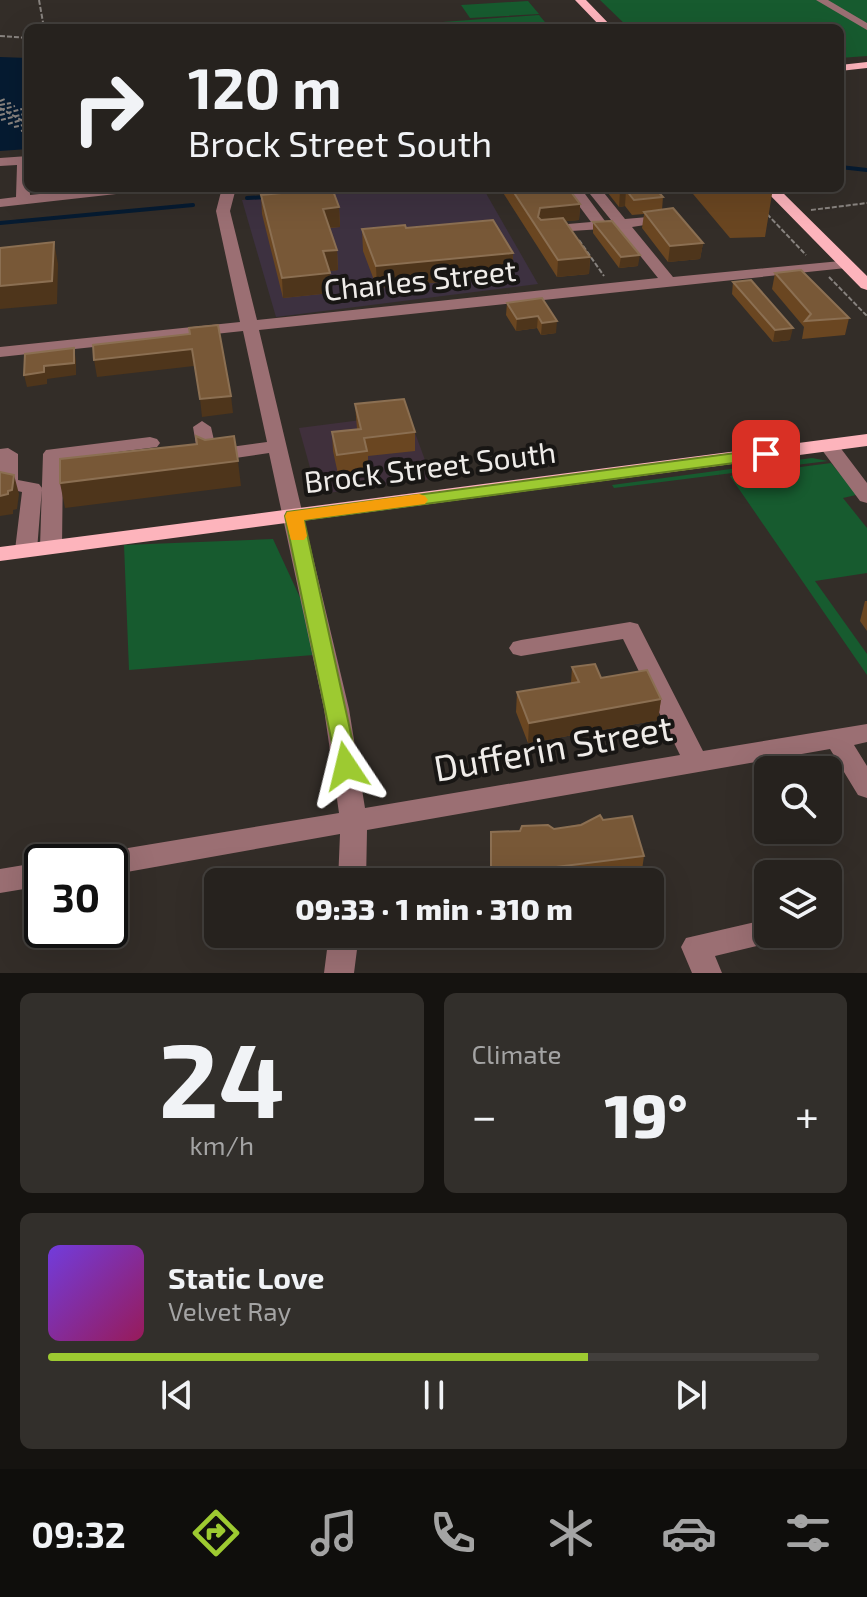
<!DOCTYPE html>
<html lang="en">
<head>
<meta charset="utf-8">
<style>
	body { margin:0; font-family:"Exo 2",sans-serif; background:#322f2b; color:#f1f3f6; height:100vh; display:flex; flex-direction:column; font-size:30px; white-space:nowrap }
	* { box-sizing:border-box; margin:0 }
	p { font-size:26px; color:#a4a4a4 }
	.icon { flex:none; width:44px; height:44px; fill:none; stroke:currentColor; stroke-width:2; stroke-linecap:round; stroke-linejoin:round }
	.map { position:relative; height:973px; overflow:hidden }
	.sheet { display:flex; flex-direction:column; gap:20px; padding:20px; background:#151310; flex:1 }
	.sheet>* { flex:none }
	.top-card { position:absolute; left:24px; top:24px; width:820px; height:168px; border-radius:12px; box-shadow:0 8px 32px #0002,0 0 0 2px #423f3c; background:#26221e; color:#f1f3f6; overflow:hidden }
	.fabs { position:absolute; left:754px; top:756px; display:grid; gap:16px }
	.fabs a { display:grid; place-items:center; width:88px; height:88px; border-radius:12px; background:#26221e; box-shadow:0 8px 32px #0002,0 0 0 2px #423f3c; font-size:40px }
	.speed { position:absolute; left:24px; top:844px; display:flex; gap:16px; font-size:40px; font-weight:700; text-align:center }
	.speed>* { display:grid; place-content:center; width:104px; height:104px; border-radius:50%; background:#26221e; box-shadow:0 8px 32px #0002,0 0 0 2px #423f3c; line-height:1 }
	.speed .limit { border:4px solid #111; border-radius:12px; background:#fff; color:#111 }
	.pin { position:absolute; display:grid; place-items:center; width:68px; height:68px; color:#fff; margin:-34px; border-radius:16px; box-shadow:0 4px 12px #0006 }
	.me { position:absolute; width:88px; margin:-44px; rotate:350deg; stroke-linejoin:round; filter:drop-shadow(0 0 6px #0008) }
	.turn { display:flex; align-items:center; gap:28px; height:168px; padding:0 32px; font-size:36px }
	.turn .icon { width:104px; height:104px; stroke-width:2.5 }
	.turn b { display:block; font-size:56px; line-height:68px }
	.big { font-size:60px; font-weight:800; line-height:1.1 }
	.sheet .widget { flex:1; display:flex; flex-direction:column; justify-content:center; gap:12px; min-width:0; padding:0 28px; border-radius:12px; background:#322f2b }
	.sheet .dial { align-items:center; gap:0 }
	.dial b { font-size:104px; line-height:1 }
	.song { display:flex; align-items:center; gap:24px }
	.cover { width:96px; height:96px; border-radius:12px; background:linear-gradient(135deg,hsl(260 70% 55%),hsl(330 70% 35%)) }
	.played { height:8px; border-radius:4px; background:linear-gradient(90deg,#9dca31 70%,#423f3c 70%) }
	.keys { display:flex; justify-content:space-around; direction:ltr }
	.heat { display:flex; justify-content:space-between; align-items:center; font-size:44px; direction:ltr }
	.sheet .tiles { flex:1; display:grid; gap:20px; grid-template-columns:1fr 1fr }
	.widget:last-child { grid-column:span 2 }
	.trip { position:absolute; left:204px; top:868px; width:460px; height:80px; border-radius:12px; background:#26221e; box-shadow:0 8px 32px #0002,0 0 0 2px #423f3c; font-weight:800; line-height:80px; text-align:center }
	.menu { display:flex; height:128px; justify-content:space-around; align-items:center; background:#0f0e0c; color:#a4a4a4 }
	.menu .icon { width:56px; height:56px }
	.menu .on { color:#9dca31 }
	.menu b { font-size:36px; color:#f1f3f6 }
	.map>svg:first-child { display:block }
	.commercial { fill:#40303c }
	.industrial { fill:#3d3140 }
	.green { fill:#175b2f }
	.water { fill:#061b31 }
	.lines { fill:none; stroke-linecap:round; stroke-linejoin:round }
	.stream { stroke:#061b31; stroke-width:4 }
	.path { stroke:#88837f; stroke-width:2; stroke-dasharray:5 2; stroke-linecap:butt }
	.minor { fill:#9b6f73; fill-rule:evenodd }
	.major { fill:#fdb4bc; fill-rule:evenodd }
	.wall { fill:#6a4621 }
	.shaded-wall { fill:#4e351b }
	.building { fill:#785837; stroke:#8b6f52; stroke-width:2 }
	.route { fill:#9dca31; stroke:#668320; stroke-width:2 }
	.slow { fill:#f59e0b }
	.labels { text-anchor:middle; stroke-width:8; stroke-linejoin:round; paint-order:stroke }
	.street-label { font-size:30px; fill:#efece9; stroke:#181614 }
	.near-street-label { font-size:36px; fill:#efece9; stroke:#181614 }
</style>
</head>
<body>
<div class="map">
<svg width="867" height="973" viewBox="0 0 867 973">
	<rect width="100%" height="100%" fill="#332d28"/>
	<path class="commercial" d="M 408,414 L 432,479 L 328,493 L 316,489 L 299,428 Z"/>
	<path class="industrial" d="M 390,188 L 483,188 L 538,284 L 276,317 L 242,200 Z"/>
	<path class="green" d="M 600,0 L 867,0 L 867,56 L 840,58 L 840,28 L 629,28 Z
		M 528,1 L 539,14 L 470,18 L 461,5 Z
		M 539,15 L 550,28 L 404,28 L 402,25 Z
		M 812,458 L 828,461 L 614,488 L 612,485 Z
		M 831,463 L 855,492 L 856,495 L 843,498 L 867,528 L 867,573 L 815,581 L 867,654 L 867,675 L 730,476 Z
		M 273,539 L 326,654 L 129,670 L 124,545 Z"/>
	<path class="water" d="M 0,57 L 28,58 L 28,149 L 0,151 Z"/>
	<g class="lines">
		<path class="stream" d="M 840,167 L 867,170
			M 327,192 L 374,188
			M 247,198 L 266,197
			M 0,223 L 193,205"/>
		<path class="path" d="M 39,0 L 44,28
			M 0,36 L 28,38
			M 23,92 L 28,91
			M 0,101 L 5,99
			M 0,105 L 11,103
			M 0,108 L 28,124
			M 0,110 L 15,106
			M 0,115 L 22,109
			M 1,120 L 28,113
			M 8,124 L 28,118
			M 14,127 L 28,124
			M 21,131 L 28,129
			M 811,210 L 867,203
			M 767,214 L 806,255
			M 579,240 L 604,276
			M 829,277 L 867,316"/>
		<path class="minor" d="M 816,0 L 828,0 L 867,23 L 867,30 Z
			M 28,156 L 30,195 L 97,188 L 141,188 L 134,192 L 0,207 L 0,199 L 16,197 L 17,165 L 0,166 L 0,158 Z
			M 222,188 L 236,188 L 230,211 L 257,320 L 658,278 L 618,228 L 540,233 L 540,227 L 545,226 L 591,222 L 568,191 L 570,188 L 600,188 L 625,219 L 671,215 L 671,221 L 632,227 L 673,277 L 851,260 L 851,266 L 846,268 L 259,330 L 349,709 L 365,808 L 680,755 L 623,639 L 521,656 L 513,654 L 509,648 L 513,642 L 521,640 L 630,622 L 638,624 L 641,630 L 703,751 L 867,724 L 867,742 L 854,745 L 867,766 L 867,798 L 858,795 L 830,749 L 367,830 L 366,882 L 338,882 L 340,834 L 110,875 L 110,862 L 97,862 L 100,855 L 110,851 L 339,813 L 324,709 L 269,453 L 208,462 L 198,456 L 193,427 L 202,421 L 211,427 L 216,449 L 267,442 L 243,331 L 0,357 L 0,347 L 240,322 L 216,211 ZM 585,194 L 590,194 L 611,220 L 605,221 Z
			M 150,437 L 157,439 L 160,443 L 157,447 L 63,459 L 62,547 L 51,554 L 43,552 L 40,547 L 43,454 L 46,450 Z
			M 829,440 L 836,442 L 867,483 L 867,503 L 860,501 L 819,446 Z
			M 8,448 L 18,454 L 18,480 L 39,484 L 42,488 L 37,550 L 26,557 L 15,550 L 22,492 L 0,487 L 0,449 Z
			M 42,862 L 42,886 L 0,893 L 0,869 Z
			M 768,919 L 768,934 L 782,934 L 778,941 L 715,956 L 722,973 L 692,973 L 681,947 L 686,938 Z
			M 329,934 L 359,934 L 354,973 L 324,973 Z"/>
		<path class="major" d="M 575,0 L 586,0 L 613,28 L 602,28 Z
			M 867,62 L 867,68 L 840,71 L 840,65 Z
			M 763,188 L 778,188 L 867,276 L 867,290 L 861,288 Z
			M 867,434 L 867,446 L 0,561 L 0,547 Z"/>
	</g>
	<path class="wall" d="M 500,188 L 568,188 L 580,204 L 579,220 L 565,221 L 590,257 L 589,274 L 557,277 Z
		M 604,188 L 655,188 L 663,197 L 662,210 L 703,243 L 700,259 L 668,262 L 642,228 L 644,214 L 632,215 L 625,206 L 619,207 Z
		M 688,188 L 773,188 L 765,237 L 730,238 Z
		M 261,195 L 339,207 L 340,227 L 329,228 L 337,250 L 338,270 L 329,271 L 331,293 L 283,298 L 262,214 Z
		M 593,222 L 638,266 L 619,268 L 593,233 Z
		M 406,228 L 513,253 L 512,275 L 377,288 L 363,251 L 362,229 Z
		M 775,273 L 849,318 L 845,335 L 802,339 L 804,327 L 772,289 Z
		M 733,282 L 790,340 L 773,342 L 732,294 Z
		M 542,298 L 556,333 L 541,335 L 537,328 L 516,331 L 506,315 L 507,303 Z
		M 355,404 L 415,432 L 415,451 L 368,456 L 368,470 L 338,474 L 333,451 L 332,432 L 357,429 Z
		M 865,601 L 867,601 L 867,631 L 860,621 Z
		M 572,667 L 661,699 L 658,720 L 528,743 L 516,712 L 517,692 L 571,683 Z
		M 603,820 L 644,856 L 641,877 L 598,882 L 490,882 L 491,832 L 554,829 Z"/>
	<path class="shaded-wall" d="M 626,190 L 625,206 L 619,207 L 620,191 Z
		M 580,204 L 579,220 L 539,224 L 538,217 L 540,208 Z
		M 339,207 L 340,227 L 324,228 L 323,209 Z
		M 54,242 L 58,264 L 57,304 L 0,309 L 0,286 Z
		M 703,243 L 700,259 L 668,262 L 670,246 Z
		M 337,250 L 338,270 L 324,272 L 323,251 Z
		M 513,253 L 512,275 L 377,288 L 376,266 Z
		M 640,255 L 638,266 L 619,268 L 621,257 Z
		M 590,257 L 589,274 L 557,277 L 558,260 Z
		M 330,273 L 331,293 L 283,298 L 282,278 Z
		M 538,316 L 537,328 L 516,331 L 517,319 Z
		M 557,321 L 556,333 L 541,335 L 542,323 Z
		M 793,328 L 790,340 L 773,342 L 775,330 Z
		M 74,348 L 76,360 L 76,375 L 47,379 L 47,384 L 27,387 L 24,375 L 44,366 Z
		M 192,349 L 194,366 L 97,377 L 94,360 Z
		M 231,396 L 233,413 L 202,417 L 200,399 Z
		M 238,461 L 241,486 L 65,508 L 60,483 Z
		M 14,475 L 19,494 L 17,509 L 13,510 L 13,514 L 0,516 L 0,496 Z
		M 661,699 L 658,720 L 528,743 L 529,723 Z"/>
	<path class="building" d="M 332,188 L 339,207 L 323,209 L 337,250 L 323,251 L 330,273 L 282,278 L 261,195 Z
		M 511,188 L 568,188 L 580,204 L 540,208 L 538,217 L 541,220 L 563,218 L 590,257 L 558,260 Z
		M 618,188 L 655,188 L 663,197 L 634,200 L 626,190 L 620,191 Z
		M 673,208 L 703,243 L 670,246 L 644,212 Z
		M 493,220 L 513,253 L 376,266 L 362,229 L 405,225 L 406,228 Z
		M 612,221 L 640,255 L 621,257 L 593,222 Z
		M 54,242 L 52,281 L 0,286 L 0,248 Z
		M 801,270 L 849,318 L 805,321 L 811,314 L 775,273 Z
		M 751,280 L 793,328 L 775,330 L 733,282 Z
		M 542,298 L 557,321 L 542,323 L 538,316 L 517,319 L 507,303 Z
		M 218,325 L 231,396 L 200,399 L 192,349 L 94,360 L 93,345 L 190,334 L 189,328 Z
		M 74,348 L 74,363 L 44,366 L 44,372 L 24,375 L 25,354 Z
		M 404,399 L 415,432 L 364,438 L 367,451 L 337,455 L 332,432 L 361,429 L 355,404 Z
		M 196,436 L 205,440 L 234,436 L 238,461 L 60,483 L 60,459 L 197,444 Z
		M 0,472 L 14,475 L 12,490 L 8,491 L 8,494 L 0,496 Z
		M 595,664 L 601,678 L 647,670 L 661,699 L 529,723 L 517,692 L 579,682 L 572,667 Z
		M 600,815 L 603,820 L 632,816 L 644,856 L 491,875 L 491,832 L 520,831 L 522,826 L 548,825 L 554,829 L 581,825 Z"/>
	<path class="route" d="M 766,449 L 775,454 L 772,458 L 304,520 L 358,766 L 354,772 L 346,775 L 338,772 L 285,516 L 287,512 Z"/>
	<path class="slow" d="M 419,494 L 425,496 L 428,500 L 425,504 L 304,520 L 307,536 L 304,540 L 291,540 L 285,516 L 287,512 Z"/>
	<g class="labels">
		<g class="street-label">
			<text transform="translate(420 281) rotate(-6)" y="10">Charles Street</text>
			<text transform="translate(430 468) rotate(-7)" y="10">Brock Street South</text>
		</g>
		<g class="near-street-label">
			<text transform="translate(553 748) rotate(-10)" y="13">Dufferin Street</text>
		</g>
	</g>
</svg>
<div class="fabs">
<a><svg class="icon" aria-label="search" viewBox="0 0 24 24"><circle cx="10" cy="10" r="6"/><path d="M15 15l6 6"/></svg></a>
<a><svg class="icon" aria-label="layers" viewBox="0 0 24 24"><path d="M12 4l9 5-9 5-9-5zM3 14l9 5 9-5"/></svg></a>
</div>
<div class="speed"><div class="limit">30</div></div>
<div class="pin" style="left:766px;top:454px;background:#d93025"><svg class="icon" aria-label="arrive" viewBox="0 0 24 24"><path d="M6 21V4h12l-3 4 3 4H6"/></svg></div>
<svg class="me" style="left:346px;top:766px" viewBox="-20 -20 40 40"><path d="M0-17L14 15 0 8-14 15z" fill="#9dca31" stroke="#fff" stroke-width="4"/></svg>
<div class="trip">09:33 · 1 min · 310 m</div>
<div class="top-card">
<div class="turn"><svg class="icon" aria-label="right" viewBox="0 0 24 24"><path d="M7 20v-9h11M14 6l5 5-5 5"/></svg><div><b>120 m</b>Brock Street South</div></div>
</div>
</div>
<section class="sheet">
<div class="tiles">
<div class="widget dial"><b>24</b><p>km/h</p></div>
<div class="widget"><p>Climate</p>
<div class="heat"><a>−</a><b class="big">19°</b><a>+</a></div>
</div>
<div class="widget">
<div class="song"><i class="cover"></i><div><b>Static Love</b><p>Velvet Ray</p></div></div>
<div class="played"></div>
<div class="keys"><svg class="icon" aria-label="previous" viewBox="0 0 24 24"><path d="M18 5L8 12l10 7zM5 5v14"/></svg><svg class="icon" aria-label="pause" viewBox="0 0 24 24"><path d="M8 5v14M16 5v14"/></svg><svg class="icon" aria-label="next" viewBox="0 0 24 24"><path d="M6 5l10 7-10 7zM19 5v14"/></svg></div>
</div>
</div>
</section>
<nav class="menu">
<b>09:32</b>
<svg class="icon on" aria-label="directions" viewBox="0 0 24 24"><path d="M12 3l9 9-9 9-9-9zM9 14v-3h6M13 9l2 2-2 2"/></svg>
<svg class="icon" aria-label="music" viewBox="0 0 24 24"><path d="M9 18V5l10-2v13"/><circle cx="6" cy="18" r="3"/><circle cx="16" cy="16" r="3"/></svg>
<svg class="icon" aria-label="phone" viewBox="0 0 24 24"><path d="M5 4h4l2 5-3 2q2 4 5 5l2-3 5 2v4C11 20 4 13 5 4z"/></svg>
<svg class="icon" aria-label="climate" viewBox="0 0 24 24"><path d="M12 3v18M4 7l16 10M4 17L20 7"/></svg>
<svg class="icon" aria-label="car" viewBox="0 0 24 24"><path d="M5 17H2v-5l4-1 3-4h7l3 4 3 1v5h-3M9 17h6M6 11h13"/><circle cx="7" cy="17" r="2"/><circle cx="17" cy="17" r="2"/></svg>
<svg class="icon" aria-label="filters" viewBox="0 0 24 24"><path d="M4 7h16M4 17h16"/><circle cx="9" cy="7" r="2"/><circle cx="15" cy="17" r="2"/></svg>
</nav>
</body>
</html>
